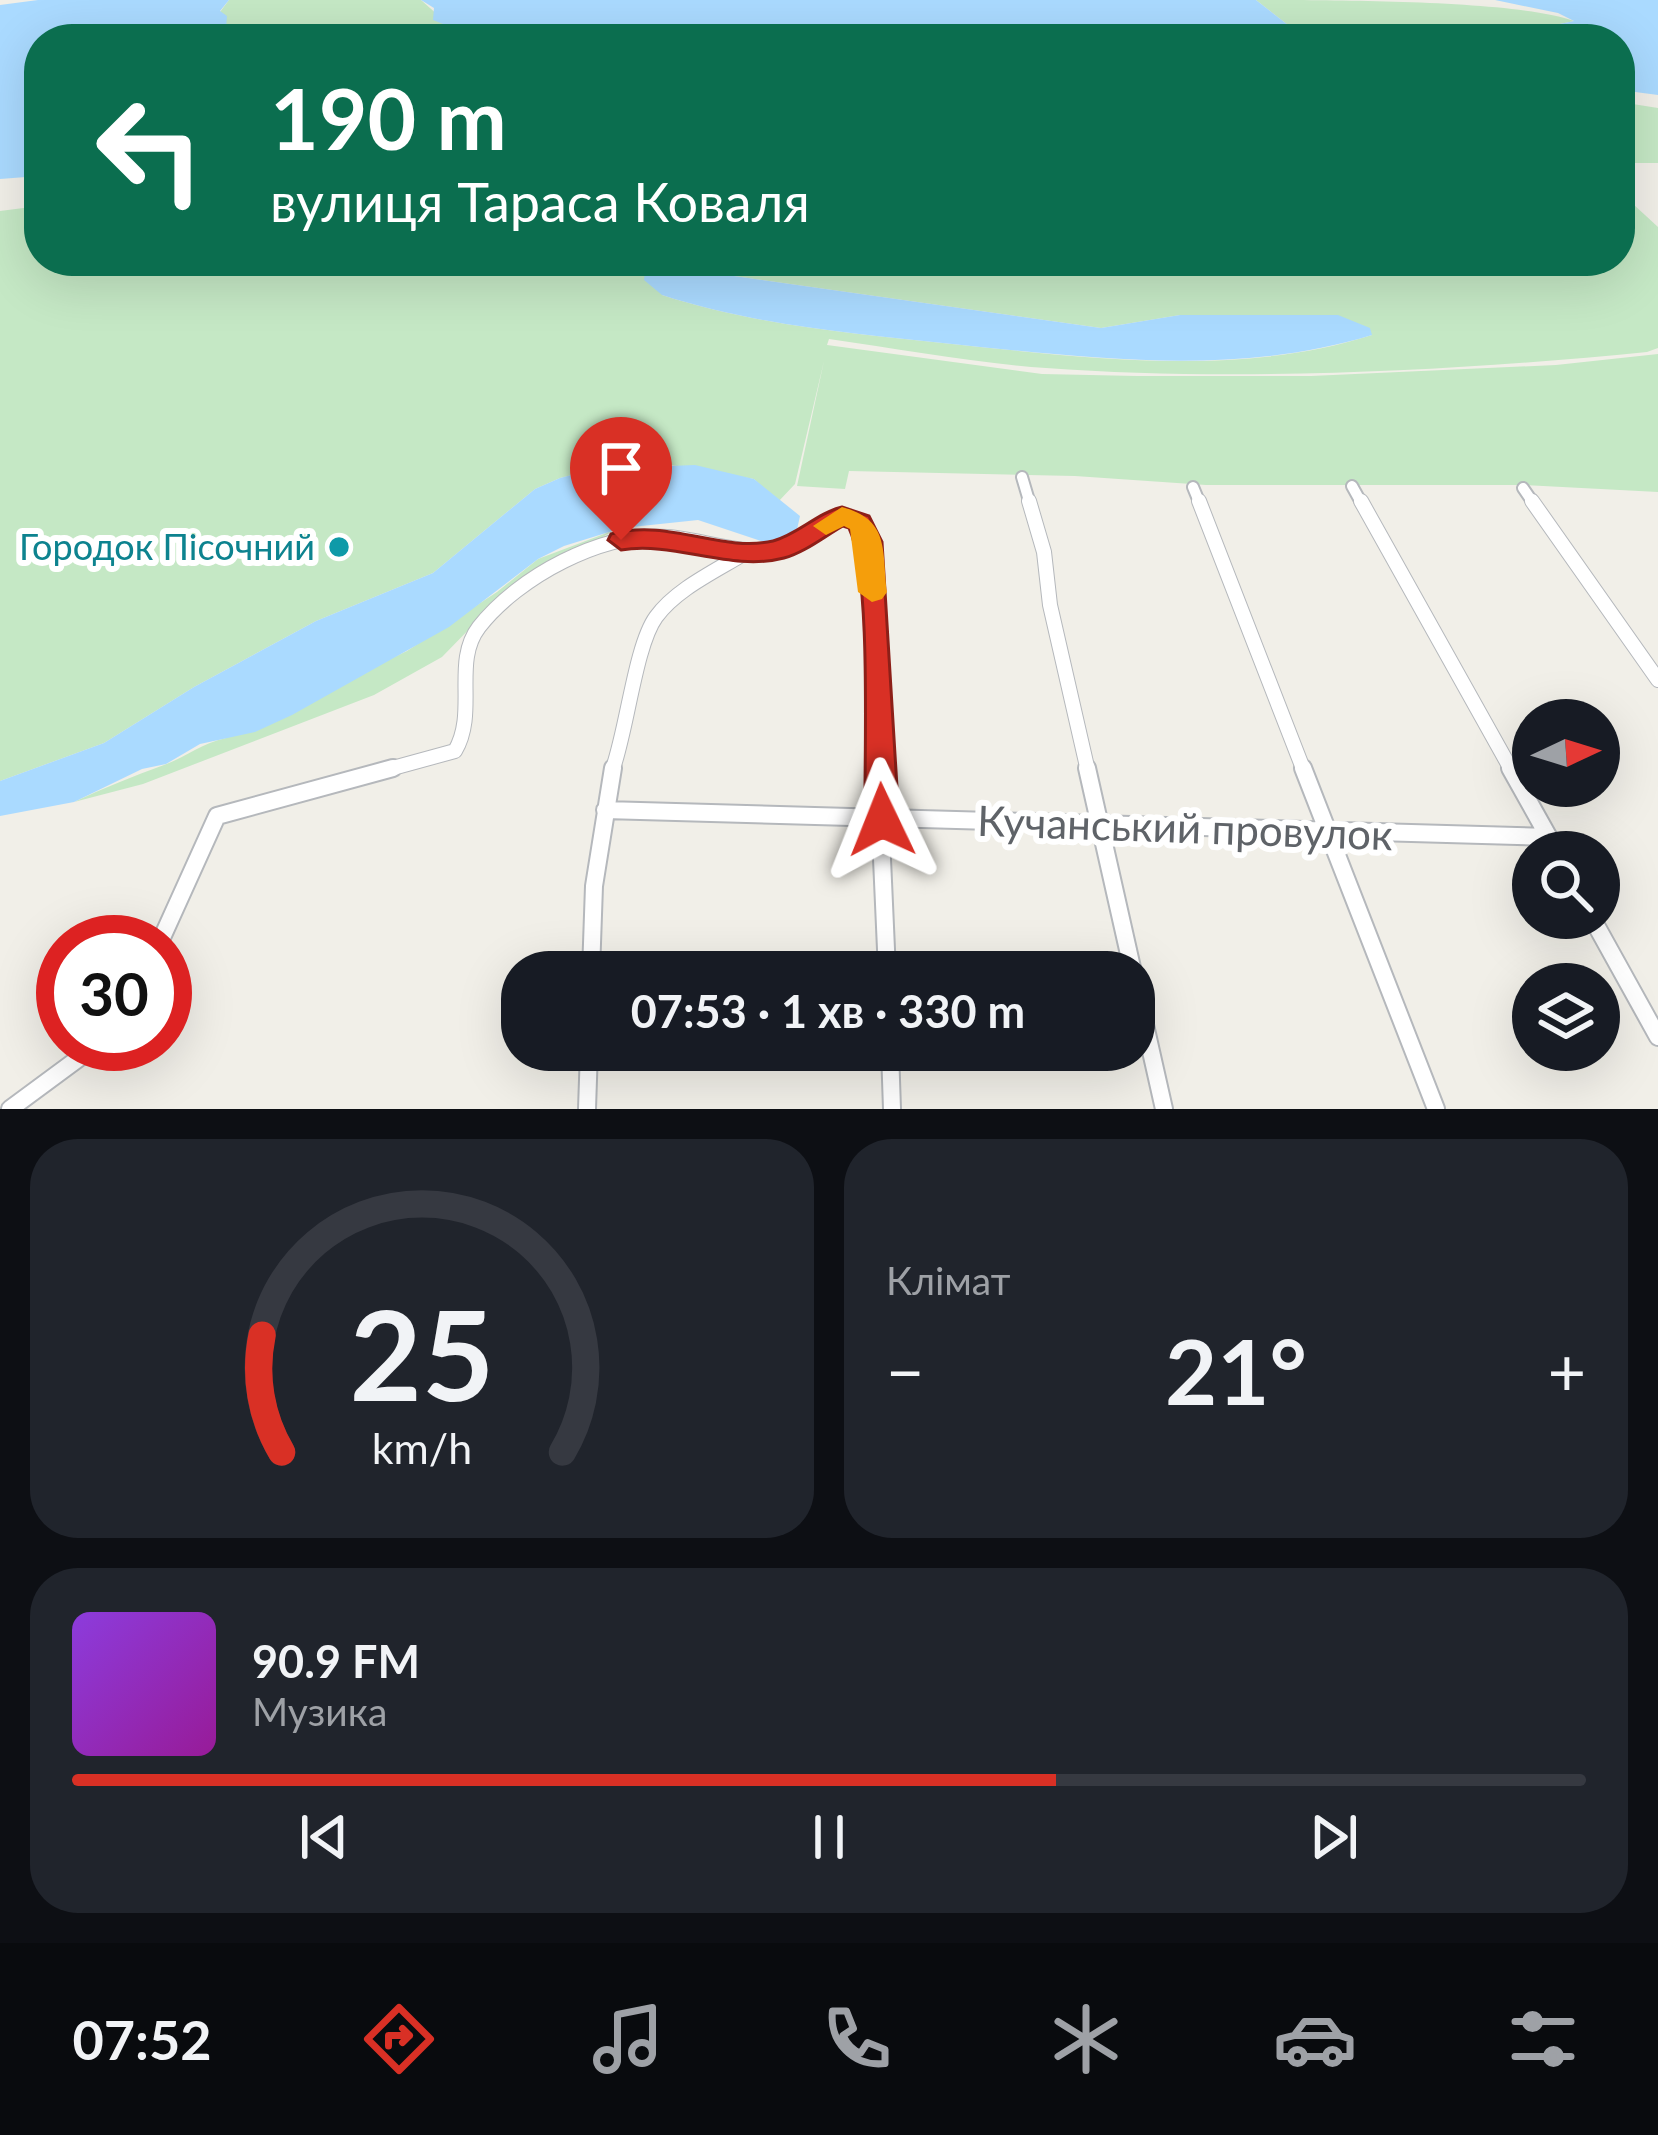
<!DOCTYPE html>
<html lang="uk">
<head>
<meta charset="utf-8">
<style>
	body { margin:0; font-family:Lato,sans-serif; background:#20242c; color:#f1f3f6; height:100vh; display:flex; flex-direction:column; font-size:45px; white-space:nowrap }
	* { box-sizing:border-box; margin:0 }
	p { font-size:39px; color:#9ea1a6 }
	.icon { flex:none; width:66px; height:66px; fill:none; stroke:currentColor; stroke-width:2; stroke-linecap:round; stroke-linejoin:round }
	.map { position:relative; height:1109px; overflow:hidden }
	.sheet { display:flex; flex-direction:column; gap:30px; padding:30px; background:#0d0f14; flex:1 }
	.sheet>* { flex:none }
	.hud { position:absolute; left:24px; top:24px; width:1611px; height:252px; border-radius:48px; box-shadow:0 12px 48px #0002; background:#0b6e4f; color:#fff; overflow:hidden }
	.needle { width:78px; rotate:86deg }
	.buttons { position:absolute; left:1512px; top:699px; display:grid; gap:24px }
	.buttons a { display:grid; place-items:center; width:108px; height:108px; border-radius:50%; background:#171b24; box-shadow:0 12px 48px #0002; font-size:60px }
	.speed { position:absolute; left:36px; top:915px; display:flex; gap:24px; font-size:60px; font-weight:700; text-align:center }
	.speed>* { display:grid; place-content:center; width:156px; height:156px; border-radius:50%; background:#171b24; box-shadow:0 12px 48px #0002; line-height:1 }
	.speed .limit { border:18px solid #d22; background:#fff; color:#111 }
	.pin { position:absolute; display:grid; place-items:center; width:102px; height:102px; color:#fff; margin:-123px -51px; border-radius:50% 50% 50% 0; rotate:-45deg; box-shadow:0 0 12px #0007 }
	.pin .icon { rotate:45deg }
	.me { position:absolute; width:132px; margin:-66px; rotate:358deg; stroke-linejoin:round; filter:drop-shadow(0 0 9px #0008) }
	.turn { display:flex; align-items:center; gap:42px; height:252px; padding:0 48px; font-size:54px }
	.turn .icon { width:156px; height:156px; stroke-width:2.5 }
	.turn b { display:block; font-size:84px; line-height:102px }
	.big { font-size:90px; font-weight:700; line-height:1.1 }
	.sheet .card { flex:1; display:flex; flex-direction:column; justify-content:center; gap:18px; min-width:0; padding:0 42px; border-radius:48px; background:#20242c }
	.sheet .dial { align-items:center; gap:0 }
	.dial svg { height:312px; overflow:visible; fill:none; stroke:#363941; stroke-width:7; stroke-linecap:round; text-anchor:middle }
	.dial text { fill:#f1f3f6; stroke:none }
	.song { display:flex; align-items:center; gap:36px }
	.cover { width:144px; height:144px; border-radius:18px; background:linear-gradient(135deg,hsl(270 70% 55%),hsl(300 70% 35%)) }
	.played { height:12px; border-radius:6px; background:linear-gradient(90deg,#d93025 65%,#363941 65%) }
	.keys { display:flex; justify-content:space-around; direction:ltr }
	.heat { display:flex; justify-content:space-between; align-items:center; font-size:66px; direction:ltr }
	.sheet .tiles { flex:1; display:grid; gap:30px; grid-template-columns:1fr 1fr }
	.card:last-child { grid-column:span 2 }
	.trip { position:absolute; left:501px; top:951px; width:654px; height:120px; border-radius:48px; background:#171b24; box-shadow:0 12px 48px #0002; font-weight:700; line-height:120px; text-align:center }
	.tab-bar { display:flex; height:192px; justify-content:space-around; align-items:center; background:#090b0e; color:#9ea1a6 }
	.tab-bar .icon { width:84px; height:84px }
	.tab-bar .selected { color:#d93025 }
	.tab-bar b { font-size:54px; color:#f1f3f6 }
	.map>svg:first-child { display:block }
	.green { fill:#c5e8c5; fill-rule:evenodd }
	.water { fill:#aadaff }
	.lines { fill:none; stroke-linecap:round; stroke-linejoin:round }
	.minor-far2-casing { stroke:#b5b8bc; stroke-width:14 }
	.minor-far1-casing { stroke:#b5b8bc; stroke-width:16 }
	.minor-casing { stroke:#b5b8bc; stroke-width:20 }
	.minor-far2 { stroke:#fff; stroke-width:10 }
	.minor-far1 { stroke:#fff; stroke-width:14 }
	.minor { stroke:#fff; stroke-width:16 }
	.route { fill:#d93025; stroke:#8d1f18; stroke-width:3 }
	.slow { fill:#f59e0b }
	.culture-dot { fill:#0f9aa8; stroke:#fff; stroke-width:4.5 }
	.labels { text-anchor:middle; stroke-width:12; stroke-linejoin:round; paint-order:stroke }
	.culture-label { font-size:36px; fill:#0d838f; stroke:#fff; text-anchor:end }
	.near-street-label { font-size:42px; fill:#5f6368; stroke:#fff }
</style>
</head>
<body>
<div class="map">
<svg width="1658" height="1109" viewBox="0 0 1658 1109">
	<rect width="100%" height="100%" fill="#f1efe8"/>
	<path class="green" d="M 229,0 L 421,0 L 449,25 L 424,39 L 260,38 L 225,28 L 220,12 Z
		M 1256,0 C 1329,0 1519,0 1574,21 L 1488,39 L 1400,39 L 1288,25 Z
		M 1620,102 L 1658,108 L 1658,163 L 1620,163 Z
		M 1620,192 L 1658,227 L 1658,348 L 1647,352 C 1457,371 1236,382 1046,368 C 973,363 901,349 829,339 L 827,345 L 1042,374 L 1137,376 L 1311,376 L 1556,365 L 1658,354 L 1658,492 L 1524,485 L 1206,485 L 1075,476 L 849,471 L 845,489 L 797,486 L 824,361 L 795,484 L 778,502 L 754,479 L 671,465 L 595,469 L 560,478 L 535,489 L 433,573 L 316,621 L 194,687 L 104,743 L 0,781 L 0,211 L 39,206 L 39,261 L 1620,261 ZM 657,265 L 1101,328 L 1180,315 L 1372,335 C 1237,378 1089,358 952,344 C 855,334 755,325 662,295 Z
		M 612,531 L 480,618 L 442,657 L 374,695 L 143,784 L 74,802 C 104,788 133,776 164,765 C 186,757 202,743 226,738 L 407,651 L 497,592 L 538,559 Z"/>
	<path class="water" d="M 38,0 L 229,0 L 220,11 L 227,16 L 226,28 L 260,38 L 288,39 L 39,39 L 39,176 L 0,179 L 0,5 Z
		M 421,0 L 1256,0 L 1288,25 L 1400,39 L 424,39 L 448,26 L 433,20 L 434,8 Z
		M 1495,0 L 1658,0 L 1658,95 L 1620,90 L 1620,39 L 1488,39 L 1574,21 L 1558,13 Z
		M 657,265 L 1101,328 L 1180,315 L 1338,315 L 1370,328 L 1372,335 C 1236,377 1090,358 952,344 C 855,334 755,325 662,295 L 644,280 L 645,272 Z
		M 695,465 L 754,479 L 800,516 L 796,534 L 773,545 L 698,520 L 622,528 L 564,546 L 538,559 L 449,627 L 292,715 L 255,732 L 200,744 L 166,764 L 142,769 L 74,802 L 0,816 L 0,781 L 104,743 L 194,687 L 316,621 L 433,573 L 535,489 L 560,478 L 594,469 Z"/>
	<g class="lines">
		<g class="minor-far2-casing">
			<path id="minor-far2" d="M 1022,477 L 1030,504
				M 1352,486 L 1362,504
				M 1193,487 L 1200,504
				M 1523,488 L 1534,504"/>
		</g>
		<g class="minor-far1-casing">
			<path id="minor-far1" d="M 1029,501 L 1044,552 L 1050,605 L 1088,771
				M 1199,501 L 1304,771
				M 1361,501 L 1512,771
				M 1532,501 L 1658,680
				M 382,771 L 455,751 C 478,712 452,662 479,627 C 518,577 603,531 667,537 C 704,540 740,555 777,550 C 802,546 822,529 842,515 L 859,523 L 869,541 L 879,771
				M 612,771 C 627,731 635,646 656,617 C 677,588 718,570 748,551"/>
		</g>
		<g class="minor-casing">
			<path id="minor" d="M 878,768 L 887,972
				M 1087,768 L 1133,972
				M 1303,768 L 1436,1109
				M 1510,768 L 1557,852
				M 605,810 L 1549,837
				M 1592,918 L 1658,1037
				M 160,942 L 217,816 L 393,768
				M 591,972 L 594,886 L 613,768
				M 1134,976 L 1164,1109
				M 890,1050 L 892,1109
				M 10,1109 L 98,1044
				M 587,1109 L 589,1050"/>
		</g>
		<use href="#minor-far2" class="minor-far2"/>
		<use href="#minor-far1" class="minor-far1"/>
		<use href="#minor" class="minor"/>
	</g>
	<path class="route" d="M 842,507 L 869,516 L 882,542 L 899,820 L 894,831 L 882,835 L 870,831 L 865,820 C 864,757 872,577 849,528 L 843,526 C 825,536 804,553 784,558 C 731,572 675,541 621,550 L 608,540 L 611,534 C 669,518 721,553 773,541 C 797,535 817,513 842,507 Z"/>
	<path class="slow" d="M 842,507 C 890,520 882,550 887,592 L 882,599 L 872,602 L 858,592 L 850,529 L 844,526 L 826,535 L 813,526 Z"/>
	<circle class="culture-dot" cx="339" cy="547" r="12"/>
	<g class="labels">
		<g class="culture-label">
			<text x="315" y="560">Городок Пісочний</text>
		</g>
		<g class="near-street-label">
			<text transform="translate(1185 828) rotate(2)" y="15">Кучанський провулок</text>
		</g>
	</g>
</svg>
<div class="buttons">
<a><svg class="needle" viewBox="-14 -14 28 28"><path d="M0-13l5 13h-10z" fill="#e53935"/><path d="M0 13l5-13h-10z" fill="#9ea1a6"/></svg></a>
<a><svg class="icon" aria-label="search" viewBox="0 0 24 24"><circle cx="10" cy="10" r="6"/><path d="M15 15l6 6"/></svg></a>
<a><svg class="icon" aria-label="layers" viewBox="0 0 24 24"><path d="M12 4l9 5-9 5-9-5zM3 14l9 5 9-5"/></svg></a>
</div>
<div class="speed"><div class="limit">30</div></div>
<div class="pin" style="left:621px;top:540px;background:#d93025"><svg class="icon" aria-label="arrive" viewBox="0 0 24 24"><path d="M6 21V4h12l-3 4 3 4H6"/></svg></div>
<svg class="me" style="left:882px;top:820px" viewBox="-20 -20 40 40"><path d="M0-17L14 15 0 8-14 15z" fill="#d93025" stroke="#fff" stroke-width="4"/></svg>
<div class="trip">07:53 · 1 хв · 330 m</div>
<div class="hud">
<div class="turn"><svg class="icon" aria-label="left" viewBox="0 0 24 24"><path d="M17 20v-9H6M10 6l-5 5 5 5"/></svg><div><b>190 m</b>вулиця Тараса Коваля</div></div>
</div>
</div>
<section class="sheet">
<div class="tiles">
<div class="card dial"><svg viewBox="0 0 100 80">
<path d="M14 69A42 42 0 1 1 86 69"/>
<path d="M14 69A42 42 0 0 1 9 39" stroke="#d93025"/>
<text x="50" y="56" font-size="32" font-weight="700">25</text>
<text x="50" y="72" font-size="11">km/h</text>
</svg></div>
<div class="card"><p>Клімат</p>
<div class="heat"><a>−</a><b class="big">21°</b><a>+</a></div>
</div>
<div class="card">
<div class="song"><i class="cover"></i><div><b>90.9 FM</b><p>Музика</p></div></div>
<div class="played"></div>
<div class="keys"><svg class="icon" aria-label="previous" viewBox="0 0 24 24"><path d="M18 5L8 12l10 7zM5 5v14"/></svg><svg class="icon" aria-label="pause" viewBox="0 0 24 24"><path d="M8 5v14M16 5v14"/></svg><svg class="icon" aria-label="next" viewBox="0 0 24 24"><path d="M6 5l10 7-10 7zM19 5v14"/></svg></div>
</div>
</div>
</section>
<nav class="tab-bar">
<b>07:52</b>
<svg class="icon selected" aria-label="directions" viewBox="0 0 24 24"><path d="M12 3l9 9-9 9-9-9zM9 14v-3h6M13 9l2 2-2 2"/></svg>
<svg class="icon" aria-label="music" viewBox="0 0 24 24"><path d="M9 18V5l10-2v13"/><circle cx="6" cy="18" r="3"/><circle cx="16" cy="16" r="3"/></svg>
<svg class="icon" aria-label="phone" viewBox="0 0 24 24"><path d="M5 4h4l2 5-3 2q2 4 5 5l2-3 5 2v4C11 20 4 13 5 4z"/></svg>
<svg class="icon" aria-label="climate" viewBox="0 0 24 24"><path d="M12 3v18M4 7l16 10M4 17L20 7"/></svg>
<svg class="icon" aria-label="car" viewBox="0 0 24 24"><path d="M5 17H2v-5l4-1 3-4h7l3 4 3 1v5h-3M9 17h6M6 11h13"/><circle cx="7" cy="17" r="2"/><circle cx="17" cy="17" r="2"/></svg>
<svg class="icon" aria-label="filters" viewBox="0 0 24 24"><path d="M4 7h16M4 17h16"/><circle cx="9" cy="7" r="2"/><circle cx="15" cy="17" r="2"/></svg>
</nav>
</body>
</html>
